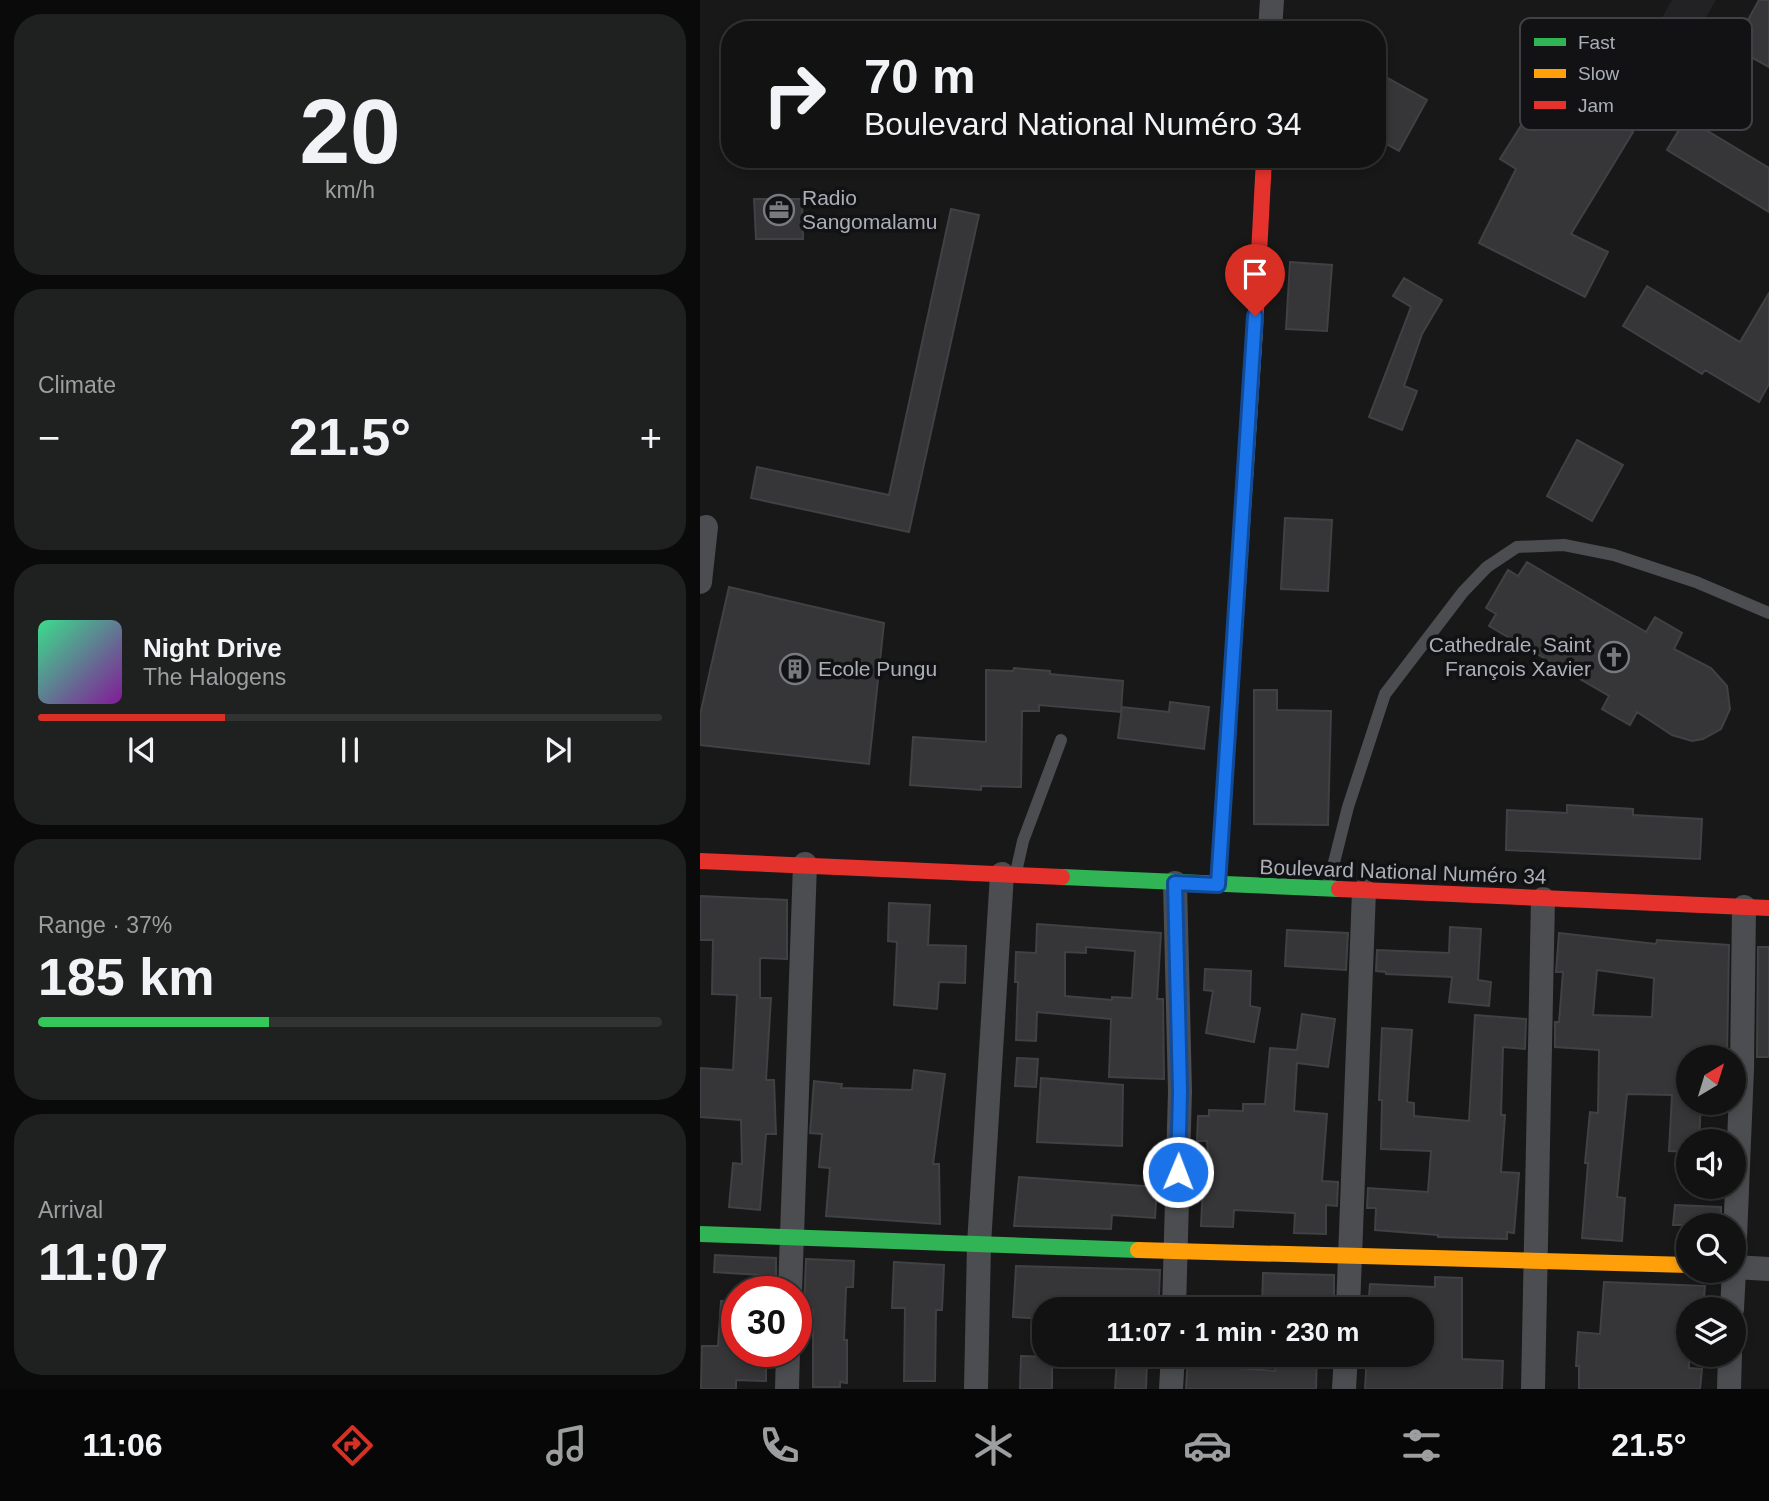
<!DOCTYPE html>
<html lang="en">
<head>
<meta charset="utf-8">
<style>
	body { margin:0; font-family:Helvetica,sans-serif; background:#1f2020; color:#f1f3f6; height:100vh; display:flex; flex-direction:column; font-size:26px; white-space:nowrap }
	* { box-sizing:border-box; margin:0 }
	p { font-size:23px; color:#9c9e9f }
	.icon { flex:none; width:38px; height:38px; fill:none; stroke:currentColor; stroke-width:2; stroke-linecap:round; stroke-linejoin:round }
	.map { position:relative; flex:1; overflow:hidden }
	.details { display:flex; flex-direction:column; gap:14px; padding:14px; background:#0a0a0a; width:700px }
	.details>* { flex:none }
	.banner { position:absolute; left:21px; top:21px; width:665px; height:147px; border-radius:28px; box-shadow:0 4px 10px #0003,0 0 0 2px #313232; background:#121212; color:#f1f3f6; overflow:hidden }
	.needle { width:46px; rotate:38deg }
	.fabs { position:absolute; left:976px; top:1045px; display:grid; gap:14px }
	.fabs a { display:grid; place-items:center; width:70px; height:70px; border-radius:50%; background:#121212; box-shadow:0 4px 10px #0003,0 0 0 2px #313232; font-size:35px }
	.speed { position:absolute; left:21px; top:1276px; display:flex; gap:14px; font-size:35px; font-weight:700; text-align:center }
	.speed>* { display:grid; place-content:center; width:91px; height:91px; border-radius:50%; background:#121212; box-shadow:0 4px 10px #0003,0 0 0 2px #313232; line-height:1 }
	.speed .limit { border:10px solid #d22; background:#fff; color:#111 }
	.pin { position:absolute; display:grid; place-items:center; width:60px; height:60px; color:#fff; margin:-72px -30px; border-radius:50% 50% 50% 0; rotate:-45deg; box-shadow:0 0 7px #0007 }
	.pin .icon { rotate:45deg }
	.me { position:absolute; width:77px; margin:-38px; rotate:1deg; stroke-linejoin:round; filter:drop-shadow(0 0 5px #0008) }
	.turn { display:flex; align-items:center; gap:24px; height:147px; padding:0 28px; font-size:32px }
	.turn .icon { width:91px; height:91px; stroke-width:2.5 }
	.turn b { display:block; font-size:49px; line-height:60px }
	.big { font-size:52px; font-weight:700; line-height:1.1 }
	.details .card { flex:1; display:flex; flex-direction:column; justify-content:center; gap:10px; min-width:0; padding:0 24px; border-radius:28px; background:#1f2020 }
	.details .dial { align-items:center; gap:0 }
	.dial b { font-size:91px; line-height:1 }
	.song { display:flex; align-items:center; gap:21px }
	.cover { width:84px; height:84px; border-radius:10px; background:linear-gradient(135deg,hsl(150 70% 55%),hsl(290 70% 35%)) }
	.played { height:7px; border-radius:4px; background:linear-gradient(90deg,#d93025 30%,#313232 30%) }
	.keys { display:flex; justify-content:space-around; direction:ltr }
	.heat { display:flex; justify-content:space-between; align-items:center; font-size:38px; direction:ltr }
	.charge { height:10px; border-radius:5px; background:linear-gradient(90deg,#34c759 37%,#313232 0) }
	.trip { position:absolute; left:332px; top:1297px; width:402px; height:70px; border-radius:28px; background:#121212; box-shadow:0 4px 10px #0003,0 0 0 2px #313232; font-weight:700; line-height:70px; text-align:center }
	.menu { display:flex; height:112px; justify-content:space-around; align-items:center; background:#070707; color:#9c9e9f }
	.menu .icon { width:49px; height:49px }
	.menu .active { color:#d93025 }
	.menu b { font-size:32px; color:#f1f3f6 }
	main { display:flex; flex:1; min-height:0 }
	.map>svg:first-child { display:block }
	.built { fill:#222224 }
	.building { fill:#363638; stroke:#404144; stroke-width:2; fill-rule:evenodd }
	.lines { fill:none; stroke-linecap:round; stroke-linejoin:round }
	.lane { stroke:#4c4d50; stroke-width:12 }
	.street { stroke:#4c4d50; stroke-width:24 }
	.fast { stroke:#30b455; stroke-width:16 }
	.slow { stroke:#ff9f0a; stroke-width:16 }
	.jam { stroke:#e5322d; stroke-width:16 }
	.route-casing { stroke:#114b97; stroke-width:18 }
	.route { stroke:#1a73e8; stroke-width:12 }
	.labels { text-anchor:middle; stroke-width:7; stroke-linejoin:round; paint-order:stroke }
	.poi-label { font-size:21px; fill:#aaaeb7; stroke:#121214; text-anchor:start }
	.street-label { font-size:21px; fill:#aaaeb7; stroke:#121214 }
	.key { fill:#121214; stroke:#404145; stroke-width:2 }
	.key-label { font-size:19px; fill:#aaaeb7 }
</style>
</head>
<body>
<main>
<section class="details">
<div class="card dial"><b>20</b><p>km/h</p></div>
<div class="card"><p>Climate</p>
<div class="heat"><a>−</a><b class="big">21.5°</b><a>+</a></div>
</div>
<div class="card">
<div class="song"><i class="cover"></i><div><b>Night Drive</b><p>The Halogens</p></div></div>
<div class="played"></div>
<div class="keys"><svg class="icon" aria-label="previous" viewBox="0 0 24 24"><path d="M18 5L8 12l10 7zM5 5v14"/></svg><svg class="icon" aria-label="pause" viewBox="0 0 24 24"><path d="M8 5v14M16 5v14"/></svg><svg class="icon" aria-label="next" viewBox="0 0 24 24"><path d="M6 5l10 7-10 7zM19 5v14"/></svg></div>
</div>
<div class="card"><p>Range · 37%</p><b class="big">185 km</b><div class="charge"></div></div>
<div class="card"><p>Arrival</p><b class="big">11:07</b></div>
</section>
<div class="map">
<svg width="1069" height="1389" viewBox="0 0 1069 1389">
	<rect width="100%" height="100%" fill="#181818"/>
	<path class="built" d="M 972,0 L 1016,0 L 962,93 L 930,74 Z"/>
	<path class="building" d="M 1059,0 L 1069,0 L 1069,67 L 1033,47 Z
		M 873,43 L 895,57 L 872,95 L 933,132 L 871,234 L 908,252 L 885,297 L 779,243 L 816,169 L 800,159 Z
		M 677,72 L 727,100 L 699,151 L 677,139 Z
		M 986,118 L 1069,168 L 1069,212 L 967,150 Z
		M 54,199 L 102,199 L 103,239 L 56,239 Z
		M 251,209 L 279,215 L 209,532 L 51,498 L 57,467 L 189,495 Z
		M 590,262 L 632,265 L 627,331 L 586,329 Z
		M 704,278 L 742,300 L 722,334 L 704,386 L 717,391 L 702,430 L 669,417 L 711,307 L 693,296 Z
		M 947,286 L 1040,342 L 1069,293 L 1069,384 L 1059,402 L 1005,370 L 1002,374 L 923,326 Z
		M 877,440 L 923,465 L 892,521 L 847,496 Z
		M 585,518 L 632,520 L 628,591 L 581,589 Z
		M 827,562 L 946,632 L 955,617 L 982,633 L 974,649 L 1011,668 L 1027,686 L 1030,709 L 1021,729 L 1003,739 L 992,741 L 972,735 L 937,712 L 930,725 L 902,709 L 909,696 L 789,626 L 796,614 L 786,608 L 808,570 L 818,576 Z
		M 29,587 L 184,623 L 169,764 L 0,745 L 0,715 Z
		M 314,668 L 350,671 L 350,674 L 423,681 L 421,712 L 339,705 L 339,711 L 322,711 L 321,787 L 281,786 L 281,790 L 210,785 L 213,737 L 286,742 L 286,670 L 313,671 Z
		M 554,690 L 577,690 L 577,710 L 631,711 L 628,825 L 554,824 Z
		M 470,702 L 509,707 L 504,749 L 418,738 L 422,707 L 469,712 Z
		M 867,805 L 933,809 L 933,815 L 1002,819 L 1000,859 L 806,850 L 807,810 L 867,813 Z
		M 0,896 L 87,900 L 87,959 L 60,958 L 60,998 L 71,998 L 66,1080 L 74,1080 L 76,1134 L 66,1134 L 60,1210 L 29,1207 L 33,1163 L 42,1164 L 41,1120 L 0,1117 L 0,1068 L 33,1070 L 37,995 L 12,994 L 13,940 L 0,940 Z
		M 189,903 L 230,905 L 228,945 L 266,946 L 265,983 L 239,982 L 237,1009 L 194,1005 L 197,942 L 188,941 Z
		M 337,924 L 461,933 L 457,999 L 463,999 L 464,1079 L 409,1077 L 411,1019 L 337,1012 L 336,1041 L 316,1040 L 318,982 L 315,982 L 316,952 L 336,953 ZM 386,947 L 435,951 L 432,998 L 412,997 L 412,1000 L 365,996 L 365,952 L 386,953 Z
		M 750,927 L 781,929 L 778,980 L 791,982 L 789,1006 L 749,1002 L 752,977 L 686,974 L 686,972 L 676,971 L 677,950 L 749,953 Z
		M 587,930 L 648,933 L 646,970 L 585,966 Z
		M 859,933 L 956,944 L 957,940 L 1029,945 L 1027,1057 L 989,1057 L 989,1102 L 1001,1102 L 999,1141 L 989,1141 L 989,1152 L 969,1151 L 972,1095 L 927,1094 L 917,1197 L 925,1198 L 922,1241 L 882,1238 L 888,1163 L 885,1163 L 890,1112 L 898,1113 L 899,1050 L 855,1047 L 855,1022 L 859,1022 L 863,972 L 856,972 ZM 897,970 L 954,978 L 952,1017 L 893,1015 Z
		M 1058,947 L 1069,947 L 1069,1057 L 1057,1057 Z
		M 505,969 L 551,971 L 550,1006 L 560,1008 L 554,1042 L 506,1033 L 513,991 L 504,990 Z
		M 602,1014 L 635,1019 L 628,1067 L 597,1063 L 594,1111 L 627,1114 L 622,1181 L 638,1182 L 637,1206 L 626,1205 L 626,1234 L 594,1233 L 595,1213 L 534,1210 L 533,1227 L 501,1226 L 503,1183 L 510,1183 L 507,1141 L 497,1141 L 498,1116 L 509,1116 L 509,1110 L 543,1111 L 543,1104 L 565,1104 L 570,1048 L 597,1050 Z
		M 775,1015 L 826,1019 L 825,1049 L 803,1047 L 801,1115 L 805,1115 L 801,1172 L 819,1173 L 814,1233 L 807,1232 L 807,1239 L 738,1237 L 738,1235 L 675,1230 L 676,1208 L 667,1208 L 668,1188 L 728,1192 L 731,1151 L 681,1149 L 682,1100 L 679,1100 L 682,1028 L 712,1030 L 707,1102 L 714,1103 L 714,1116 L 769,1121 Z
		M 317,1058 L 338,1059 L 336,1087 L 315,1086 Z
		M 214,1070 L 245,1074 L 233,1164 L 239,1164 L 240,1224 L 126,1216 L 130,1168 L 119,1167 L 122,1134 L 110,1133 L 114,1081 L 142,1084 L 141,1088 L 212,1090 Z
		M 341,1078 L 423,1085 L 422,1146 L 337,1142 Z
		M 319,1177 L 457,1187 L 455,1218 L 412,1215 L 411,1229 L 314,1226 Z
		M 975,1205 L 1021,1207 L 1021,1225 L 973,1225 Z
		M 15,1255 L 76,1258 L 76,1276 L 14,1272 Z
		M 106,1259 L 154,1261 L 153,1287 L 146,1287 L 144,1340 L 147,1340 L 147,1383 L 140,1382 L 140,1387 L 113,1387 L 113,1310 L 104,1309 Z
		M 194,1262 L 244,1265 L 242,1310 L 236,1310 L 235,1381 L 204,1381 L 205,1308 L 192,1308 Z
		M 316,1266 L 460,1270 L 459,1296 L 452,1296 L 452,1309 L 345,1309 L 345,1319 L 313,1317 Z
		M 563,1273 L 634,1275 L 634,1299 L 628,1299 L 627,1309 L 562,1309 Z
		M 735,1277 L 762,1278 L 762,1359 L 803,1361 L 802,1389 L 665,1389 L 667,1354 L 723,1358 L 723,1309 L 668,1309 L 670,1284 L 735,1287 Z
		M 904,1282 L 1005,1286 L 1003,1309 L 989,1309 L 989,1368 L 1002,1369 L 1000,1389 L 879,1389 L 879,1366 L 876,1366 L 878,1332 L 900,1334 Z
		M 21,1301 L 37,1302 L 37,1351 L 66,1351 L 66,1381 L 36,1380 L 36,1389 L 1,1389 L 2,1346 L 18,1346 Z
		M 576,1354 L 617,1354 L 616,1389 L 486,1389 L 488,1357 L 514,1359 L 514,1366 L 575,1371 Z
		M 321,1356 L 352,1357 L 352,1389 L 320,1389 Z
		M 417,1359 L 447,1361 L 446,1389 L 415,1389 Z"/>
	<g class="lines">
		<path class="lane" d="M 316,872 L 323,841 L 361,740
			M 628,886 L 648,807 L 685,694 L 763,592 L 787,567 L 817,547 L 864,545 L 914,555 L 996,582 L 1069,613"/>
		<path class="street" d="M 570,30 L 572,0
			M 0,582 L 6,527
			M 1034,1262 L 1042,1069 L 1044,907
			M 1034,1267 L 1069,1269
			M 90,1292 L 105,864
			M 474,1309 L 480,1091 L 475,883
			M 648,1309 L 664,891
			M 1032,1309 L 1034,1270
			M 87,1389 L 88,1351
			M 276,1389 L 279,1244 L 302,874
			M 471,1389 L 473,1354
			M 644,1389 L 646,1354
			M 833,1389 L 843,899
			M 1029,1389 L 1030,1354"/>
		<path class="fast" d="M 362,877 L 639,889
			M 0,1234 L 438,1250"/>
		<path class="slow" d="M 518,885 L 555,329
			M 438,1250 L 989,1265"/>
		<path class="jam" d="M 555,329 L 564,159
			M 0,861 L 362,877
			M 639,889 L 1069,908"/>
	</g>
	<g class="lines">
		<g class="route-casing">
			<path id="route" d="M 478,1172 L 480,1091 L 475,883 L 518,885 L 555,316"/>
		</g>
		<use href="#route" class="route"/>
	</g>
	<defs>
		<g id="office-ring" transform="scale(1.575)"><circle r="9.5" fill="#121214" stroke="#777a7f" stroke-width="1.5"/><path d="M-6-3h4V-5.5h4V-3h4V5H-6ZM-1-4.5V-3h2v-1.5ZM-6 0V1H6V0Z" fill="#777a7f"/></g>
		<g id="church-ring" transform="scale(1.575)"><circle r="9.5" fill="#121214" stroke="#777a7f" stroke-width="1.5"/><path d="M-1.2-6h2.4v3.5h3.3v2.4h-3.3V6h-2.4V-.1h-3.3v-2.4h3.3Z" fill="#777a7f"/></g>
		<g id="building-ring" transform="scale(1.575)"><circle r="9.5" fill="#121214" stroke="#777a7f" stroke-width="1.5"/><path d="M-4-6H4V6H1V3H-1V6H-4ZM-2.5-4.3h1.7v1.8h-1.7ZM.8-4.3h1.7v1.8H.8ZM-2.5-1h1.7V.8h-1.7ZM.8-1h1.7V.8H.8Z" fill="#777a7f"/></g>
	</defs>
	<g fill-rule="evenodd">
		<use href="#office-ring" x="79" y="210"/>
		<use href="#church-ring" x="914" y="657"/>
		<use href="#building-ring" x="95" y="669"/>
	</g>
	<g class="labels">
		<g class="poi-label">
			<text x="102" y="205">Radio<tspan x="102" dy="24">Sangomalamu</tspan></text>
			<text x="891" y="652" text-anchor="end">Cathedrale, Saint<tspan x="891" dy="24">François Xavier</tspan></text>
			<text x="118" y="676">Ecole Pungu</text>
		</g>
		<g class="street-label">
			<text transform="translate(703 872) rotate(2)" y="7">Boulevard National Numéro 34</text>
		</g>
	</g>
	<rect x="820" y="18" width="232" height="112" rx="10" class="key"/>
	<rect x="834" y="38" width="32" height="8" fill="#30b455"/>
	<rect x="834" y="69" width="32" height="9" fill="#ff9f0a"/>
	<rect x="834" y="101" width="32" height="8" fill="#e5322d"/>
	<g class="key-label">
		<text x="878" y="49">Fast</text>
		<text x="878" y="80">Slow</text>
		<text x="878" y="112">Jam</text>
	</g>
</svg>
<div class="fabs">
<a><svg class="needle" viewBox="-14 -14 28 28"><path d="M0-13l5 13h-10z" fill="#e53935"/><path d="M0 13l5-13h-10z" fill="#9c9e9f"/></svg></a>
<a><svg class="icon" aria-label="sound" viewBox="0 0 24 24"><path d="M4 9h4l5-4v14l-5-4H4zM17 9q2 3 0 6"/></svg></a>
<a><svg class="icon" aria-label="search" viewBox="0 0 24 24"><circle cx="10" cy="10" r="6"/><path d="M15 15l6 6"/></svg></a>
<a><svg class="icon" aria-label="layers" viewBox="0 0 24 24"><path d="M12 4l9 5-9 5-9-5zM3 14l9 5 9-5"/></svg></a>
</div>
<div class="speed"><div class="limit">30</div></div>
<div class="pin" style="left:555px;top:316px;background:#d93025"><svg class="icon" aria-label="arrive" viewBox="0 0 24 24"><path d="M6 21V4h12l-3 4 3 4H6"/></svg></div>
<svg class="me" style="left:478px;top:1172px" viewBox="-20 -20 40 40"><circle r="17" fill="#1a73e8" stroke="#fff" stroke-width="3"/><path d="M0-11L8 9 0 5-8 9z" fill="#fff"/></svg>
<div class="trip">11:07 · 1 min · 230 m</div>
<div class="banner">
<div class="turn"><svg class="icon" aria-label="right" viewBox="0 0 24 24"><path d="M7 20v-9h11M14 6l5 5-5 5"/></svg><div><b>70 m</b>Boulevard National Numéro 34</div></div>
</div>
</div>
</main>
<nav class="menu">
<b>11:06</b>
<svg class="icon active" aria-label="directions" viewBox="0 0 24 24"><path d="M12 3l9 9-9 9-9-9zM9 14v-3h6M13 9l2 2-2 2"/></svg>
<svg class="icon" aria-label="music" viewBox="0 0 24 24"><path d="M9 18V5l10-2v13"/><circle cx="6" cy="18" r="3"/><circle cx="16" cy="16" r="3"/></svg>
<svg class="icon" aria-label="phone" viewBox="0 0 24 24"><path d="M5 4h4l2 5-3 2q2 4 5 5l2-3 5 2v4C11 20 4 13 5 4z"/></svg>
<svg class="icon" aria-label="climate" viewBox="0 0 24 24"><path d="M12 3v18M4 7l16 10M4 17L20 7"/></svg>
<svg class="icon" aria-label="car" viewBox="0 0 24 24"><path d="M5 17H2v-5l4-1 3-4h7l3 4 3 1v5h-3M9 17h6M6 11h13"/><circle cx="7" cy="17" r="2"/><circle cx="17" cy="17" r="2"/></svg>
<svg class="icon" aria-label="filters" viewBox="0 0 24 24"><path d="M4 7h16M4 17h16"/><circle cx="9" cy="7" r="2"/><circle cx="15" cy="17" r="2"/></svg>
<b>21.5°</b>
</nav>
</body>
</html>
